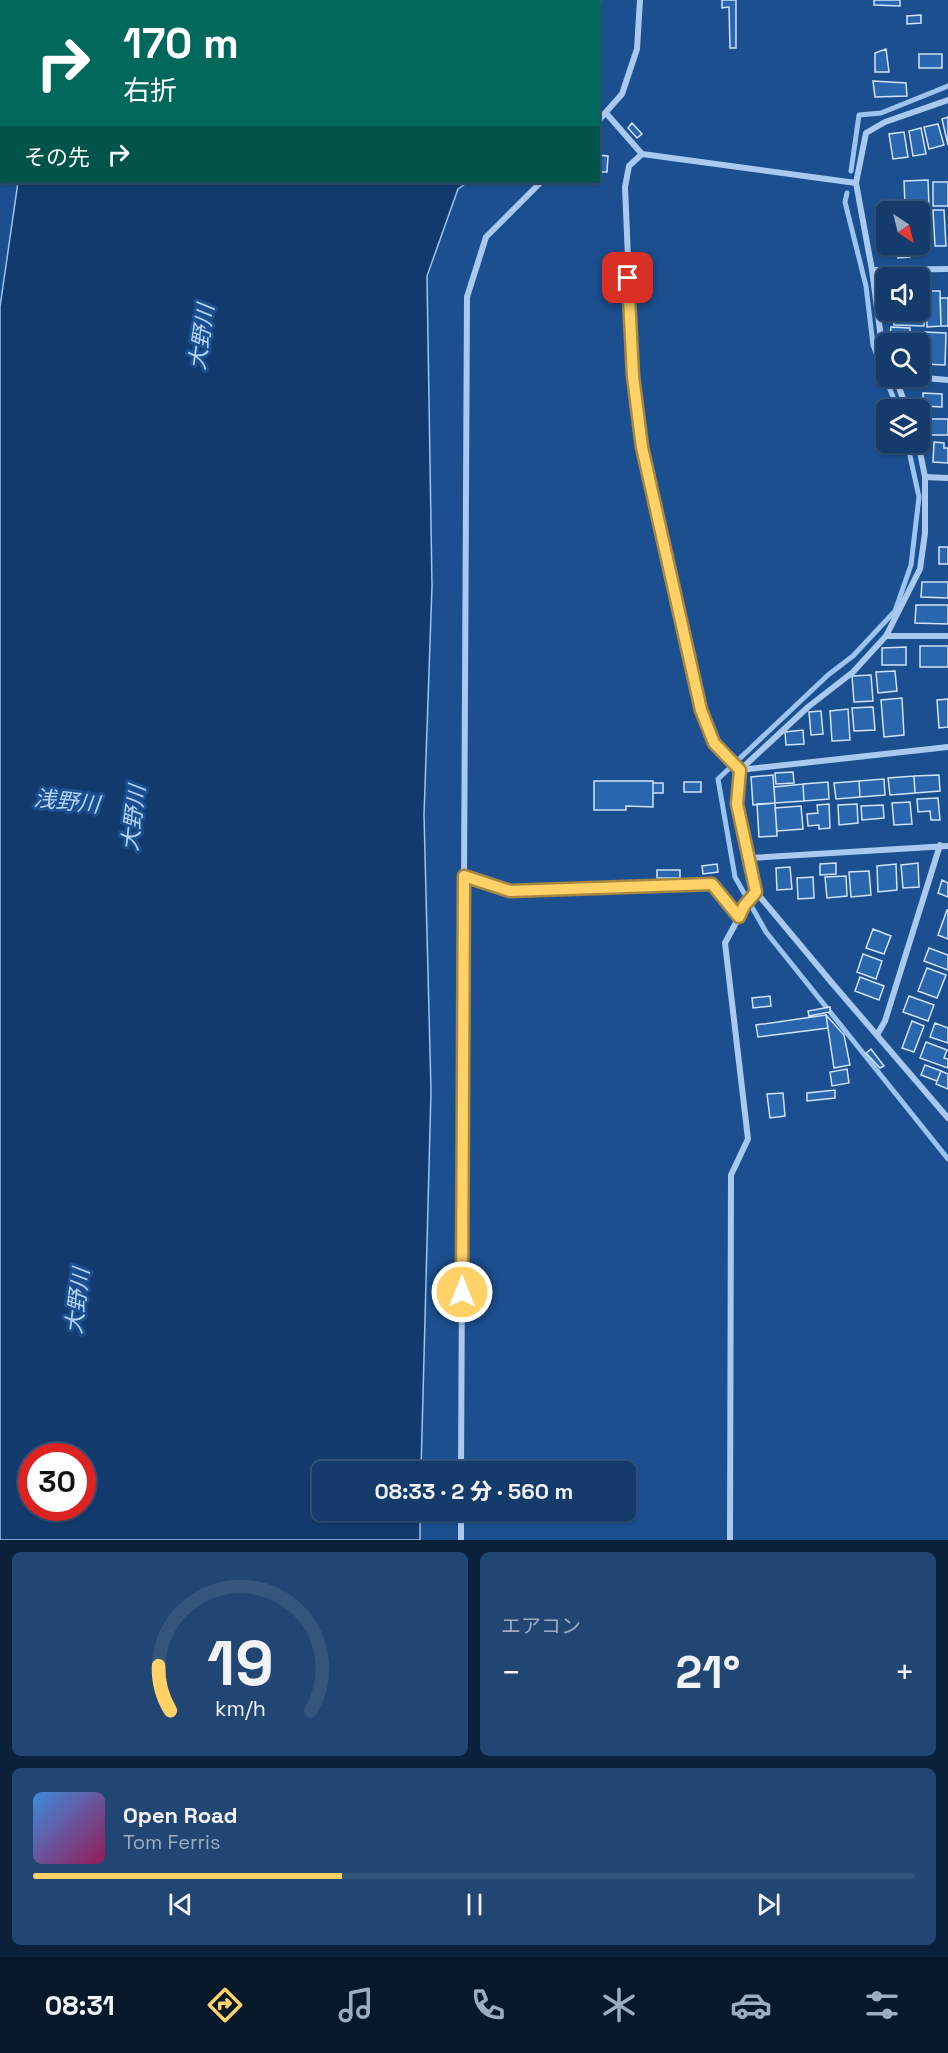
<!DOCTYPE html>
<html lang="ja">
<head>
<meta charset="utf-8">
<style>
	body { margin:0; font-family:"Space Grotesk","Noto Sans JP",sans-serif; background:#214673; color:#f1f3f6; height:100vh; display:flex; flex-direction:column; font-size:22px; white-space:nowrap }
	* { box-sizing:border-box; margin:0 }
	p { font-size:20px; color:#9dadc1 }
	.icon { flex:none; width:33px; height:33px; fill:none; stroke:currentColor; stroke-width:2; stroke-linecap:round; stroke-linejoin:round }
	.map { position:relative; height:1540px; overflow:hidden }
	.side { display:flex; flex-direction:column; gap:12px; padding:12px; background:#0b203b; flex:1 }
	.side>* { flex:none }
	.top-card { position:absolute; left:0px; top:0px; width:600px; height:183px; box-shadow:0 2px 4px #0004,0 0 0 2px #33557e; background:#00695c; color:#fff; overflow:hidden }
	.needle { width:39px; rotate:145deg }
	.controls { position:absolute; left:876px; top:201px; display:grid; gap:12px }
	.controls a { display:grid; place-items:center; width:54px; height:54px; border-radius:9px; background:#143b6b; box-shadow:0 2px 4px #0004,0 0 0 2px #33557e; font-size:30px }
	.speed { position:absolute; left:18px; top:1443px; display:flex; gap:12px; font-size:30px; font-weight:700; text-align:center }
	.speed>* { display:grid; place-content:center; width:78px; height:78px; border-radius:50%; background:#143b6b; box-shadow:0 2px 4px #0004,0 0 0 2px #33557e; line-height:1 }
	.speed .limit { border:9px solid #d22; background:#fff; color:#111 }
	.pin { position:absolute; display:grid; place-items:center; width:51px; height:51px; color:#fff; margin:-26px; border-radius:12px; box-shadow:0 3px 9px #0006 }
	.me { position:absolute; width:66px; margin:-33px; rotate:0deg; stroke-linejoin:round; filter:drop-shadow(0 0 4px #0008) }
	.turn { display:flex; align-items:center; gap:21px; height:126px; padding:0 24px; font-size:27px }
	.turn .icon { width:78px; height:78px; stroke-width:2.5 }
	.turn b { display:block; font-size:42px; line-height:51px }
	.then { display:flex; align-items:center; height:57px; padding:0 24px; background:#0003; gap:12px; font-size:22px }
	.big { font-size:45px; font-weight:800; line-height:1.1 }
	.side .card { flex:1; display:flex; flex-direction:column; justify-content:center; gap:9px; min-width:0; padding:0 21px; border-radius:9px; background:#214673 }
	.side .dial { align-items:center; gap:0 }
	.dial svg { height:156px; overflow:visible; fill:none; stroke:#33557e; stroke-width:7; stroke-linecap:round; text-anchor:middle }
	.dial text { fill:#f1f3f6; stroke:none }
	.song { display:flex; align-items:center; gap:18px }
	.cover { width:72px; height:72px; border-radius:9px; background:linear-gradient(135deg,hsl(210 70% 55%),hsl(330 70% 35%)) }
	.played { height:6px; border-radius:3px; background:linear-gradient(90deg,#ffd166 35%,#33557e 35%) }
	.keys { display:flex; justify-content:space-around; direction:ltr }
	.heat { display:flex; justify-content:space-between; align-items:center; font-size:33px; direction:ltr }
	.side .tiles { flex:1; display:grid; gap:12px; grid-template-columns:1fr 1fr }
	.card:last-child { grid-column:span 2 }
	.trip { position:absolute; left:312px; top:1461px; width:324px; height:60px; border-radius:9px; background:#143b6b; box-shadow:0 2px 4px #0004,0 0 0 2px #33557e; font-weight:800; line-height:60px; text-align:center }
	.menu { display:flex; height:96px; justify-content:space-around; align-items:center; background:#08182b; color:#9dadc1 }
	.menu .icon { width:42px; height:42px }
	.menu .active { color:#ffd166 }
	.menu b { font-size:27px; color:#f1f3f6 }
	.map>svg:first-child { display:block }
	.water { fill:#123a6d; stroke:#9cc4f0; stroke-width:1.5; fill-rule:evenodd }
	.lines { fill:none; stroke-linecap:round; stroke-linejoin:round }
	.stream { stroke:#9cc4f0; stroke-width:5 }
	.building { fill:#2a66ad; stroke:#cfe3fa; stroke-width:1.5 }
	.street { stroke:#a9c9ee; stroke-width:6 }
	.route-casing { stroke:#a68842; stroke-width:15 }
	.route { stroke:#ffd166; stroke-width:10 }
	.labels { text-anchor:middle; stroke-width:6; stroke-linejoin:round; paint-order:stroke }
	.water-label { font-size:22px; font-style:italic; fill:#b5d3f5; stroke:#1b4f8f }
</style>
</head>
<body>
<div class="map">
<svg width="948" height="1540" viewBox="0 0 948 1540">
	<rect width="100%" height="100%" fill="#1b4f8f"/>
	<path class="water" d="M 45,0 L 595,0 L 596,1 L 44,1 Z
		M 18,182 L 468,182 L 458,189 L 427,276 L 432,586 L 424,815 L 431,1091 L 421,1471 L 322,1472 L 322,1510 L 420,1511 L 420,1540 L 0,1540 L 0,307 ZM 32,1456 L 82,1456 L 82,1508 L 32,1508 Z"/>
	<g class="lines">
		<path class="stream" d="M 851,171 L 859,115 L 881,113 L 948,86
			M 847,193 L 845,202 L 866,286 L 873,345 L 898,410
			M 907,442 L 919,497 L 911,565 L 895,611 L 853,656 L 828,675 L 718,779 L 735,877 L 766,932 L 948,1159"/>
	</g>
	<path class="building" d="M 722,0 L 736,0 L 736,48 L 730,48 L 729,7 L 722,8 Z
		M 874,0 L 900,0 L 900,6 L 874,5 Z
		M 921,15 L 921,23 L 907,24 L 907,16 Z
		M 886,49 L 889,72 L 875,72 L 875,53 Z
		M 919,54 L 942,54 L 942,68 L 919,68 Z
		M 873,81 L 906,83 L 907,96 L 875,97 Z
		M 948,117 L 948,145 L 942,119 Z
		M 632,123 L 642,134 L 637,138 L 628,128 Z
		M 938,124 L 944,145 L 929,149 L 924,127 Z
		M 921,128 L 926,154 L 913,156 L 909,131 Z
		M 904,132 L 908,157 L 893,159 L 889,134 Z
		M 598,155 L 608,156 L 607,172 L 598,172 Z
		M 928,180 L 929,205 L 905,206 L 904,181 Z
		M 933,182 L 948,182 L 948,206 L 933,206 Z
		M 933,210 L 944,210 L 946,246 L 935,246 Z
		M 927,217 L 930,242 L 920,244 L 920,218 Z
		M 886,233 L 886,244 L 909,244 L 910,257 L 898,258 L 897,247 L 884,248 L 883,234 Z
		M 926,291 L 940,291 L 941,326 L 927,327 Z
		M 940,298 L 948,298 L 948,326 L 941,326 Z
		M 920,309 L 925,309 L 924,326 L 894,325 L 894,310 L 920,310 Z
		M 891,327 L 910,328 L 910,334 L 897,333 L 897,336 L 890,335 Z
		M 925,332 L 946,333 L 945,365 L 923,364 Z
		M 900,333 L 917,333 L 916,344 L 900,344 Z
		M 920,347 L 925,347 L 924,365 L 926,365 L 926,370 L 920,370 Z
		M 923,393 L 942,394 L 942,407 L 923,406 Z
		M 931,419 L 948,419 L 948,435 L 931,435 Z
		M 934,442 L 944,443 L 944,448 L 948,448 L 948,463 L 933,462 Z
		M 939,547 L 948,547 L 948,564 L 939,564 Z
		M 922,582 L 948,582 L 948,598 L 921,597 Z
		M 916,605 L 948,605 L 948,624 L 915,623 Z
		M 920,646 L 948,646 L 948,667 L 920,667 Z
		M 906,647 L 906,665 L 882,665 L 882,648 Z
		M 895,671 L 897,691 L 878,693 L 876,672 Z
		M 871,675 L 873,701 L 854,702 L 852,676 Z
		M 902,698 L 904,735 L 884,737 L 881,700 Z
		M 948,699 L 948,727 L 939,728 L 937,700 Z
		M 873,707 L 875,730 L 854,731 L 852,708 Z
		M 848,709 L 850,740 L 832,741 L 830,711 Z
		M 821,711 L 823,734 L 811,735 L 809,712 Z
		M 803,730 L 804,744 L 786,745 L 785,732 Z
		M 793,772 L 794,783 L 776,784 L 775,773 Z
		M 773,775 L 775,803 L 753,805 L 751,777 Z
		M 939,775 L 940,791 L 915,793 L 914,776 Z
		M 914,776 L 915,793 L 890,795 L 888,778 Z
		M 884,779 L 885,795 L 860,797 L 859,781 Z
		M 594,781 L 653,781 L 653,807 L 626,806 L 626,810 L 594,810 Z
		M 859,781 L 860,797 L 836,799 L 834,783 Z
		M 684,782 L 701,782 L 701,792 L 684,792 Z
		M 828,782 L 829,799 L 804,801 L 803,784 Z
		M 653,783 L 663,783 L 663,793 L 653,793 Z
		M 803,784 L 804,801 L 775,803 L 774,787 Z
		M 938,798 L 940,820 L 931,820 L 930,811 L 918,812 L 917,799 Z
		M 910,802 L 912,824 L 894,825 L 892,803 Z
		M 775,803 L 777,836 L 759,837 L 757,804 Z
		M 829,804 L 830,828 L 819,829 L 819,825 L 808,826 L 807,814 L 818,813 L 817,805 Z
		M 857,804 L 858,823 L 839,825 L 838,805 Z
		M 883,805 L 884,818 L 862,820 L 861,806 Z
		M 801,806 L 803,829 L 777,831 L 775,808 Z
		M 836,863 L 836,874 L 820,875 L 820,864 Z
		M 918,863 L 919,887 L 903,888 L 901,865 Z
		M 717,864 L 718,872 L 703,874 L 702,866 Z
		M 896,864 L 897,890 L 878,892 L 877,866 Z
		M 790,867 L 792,889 L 777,890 L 776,868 Z
		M 657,870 L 680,870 L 680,878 L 657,878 Z
		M 869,871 L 871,895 L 851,897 L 849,872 Z
		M 846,876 L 847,896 L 827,898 L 825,877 Z
		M 813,877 L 814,898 L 798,899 L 797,878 Z
		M 942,880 L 948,883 L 948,897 L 938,893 Z
		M 947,910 L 948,910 L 948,939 L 938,935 Z
		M 873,929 L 891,936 L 884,954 L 866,948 Z
		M 929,948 L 948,955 L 948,970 L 924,961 Z
		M 863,954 L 882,961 L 876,979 L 857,972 Z
		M 927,968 L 946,975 L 937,998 L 918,991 Z
		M 860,977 L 884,986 L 879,1000 L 855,991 Z
		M 770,996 L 771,1006 L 753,1008 L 752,998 Z
		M 909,996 L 934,1005 L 928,1021 L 903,1012 Z
		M 830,1007 L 830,1012 L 809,1016 L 808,1011 Z
		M 826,1015 L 844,1035 L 850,1065 L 834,1068 Z
		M 826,1015 L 828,1028 L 758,1037 L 756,1025 Z
		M 912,1021 L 924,1026 L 914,1052 L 902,1048 Z
		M 935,1023 L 948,1028 L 948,1043 L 930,1037 Z
		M 926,1042 L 947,1050 L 944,1058 L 948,1059 L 948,1068 L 920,1058 Z
		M 871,1049 L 884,1066 L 880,1068 L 866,1053 Z
		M 925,1065 L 941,1071 L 937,1081 L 921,1075 Z
		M 847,1069 L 849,1083 L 832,1086 L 830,1072 Z
		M 941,1071 L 948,1074 L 948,1089 L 936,1084 Z
		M 835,1090 L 835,1098 L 807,1101 L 807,1093 Z
		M 783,1093 L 785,1116 L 770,1118 L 767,1094 Z"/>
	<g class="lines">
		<path class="street" d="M 606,113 L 642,154 L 856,183
			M 598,121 L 622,94 L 637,49 L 640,0
			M 642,154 L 629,166 L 625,187 L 633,376 L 642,447 L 701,710 L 714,743 L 740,770 L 948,747
			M 872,270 L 948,269
			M 886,352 L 881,338 L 872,270 L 856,183 L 866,133 L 885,122 L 948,100
			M 895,376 L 907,410
			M 902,376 L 948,380
			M 918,442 L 925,477 L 925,533 L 920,569 L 886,636 L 853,672 L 808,707 L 740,770 L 737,804 L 756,892 L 832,983 L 948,1118
			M 925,477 L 948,478
			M 886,636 L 948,636
			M 750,858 L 948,846
			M 464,876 L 510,891 L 712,884 L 739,917
			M 877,1035 L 885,1021 L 940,845
			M 461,1472 L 467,297 L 486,237 L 541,182
			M 461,1540 L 461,1510
			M 730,1540 L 731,1175 L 748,1139 L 725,943 L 745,906 L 756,892"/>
	</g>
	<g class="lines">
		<g class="route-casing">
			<path id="route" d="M 462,1292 L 464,876 L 510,891 L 712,884 L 739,917 L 744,906 L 756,892 L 737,804 L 740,770 L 714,743 L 701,710 L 642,447 L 633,376 L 628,278"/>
		</g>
		<use href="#route" class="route"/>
	</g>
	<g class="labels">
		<g class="water-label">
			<text transform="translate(201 337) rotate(-82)" y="8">大野川</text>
			<text transform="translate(67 801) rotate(6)" y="8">浅野川</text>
			<text transform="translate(133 818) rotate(-83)" y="8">大野川</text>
			<text transform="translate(77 1301) rotate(-83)" y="8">大野川</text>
		</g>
	</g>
</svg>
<div class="controls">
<a><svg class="needle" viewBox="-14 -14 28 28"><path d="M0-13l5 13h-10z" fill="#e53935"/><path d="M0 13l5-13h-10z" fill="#9dadc1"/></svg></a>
<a><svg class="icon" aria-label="sound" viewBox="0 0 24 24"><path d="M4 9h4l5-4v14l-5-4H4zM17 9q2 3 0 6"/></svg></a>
<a><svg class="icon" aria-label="search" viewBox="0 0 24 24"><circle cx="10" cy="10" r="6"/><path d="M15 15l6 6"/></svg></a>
<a><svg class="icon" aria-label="layers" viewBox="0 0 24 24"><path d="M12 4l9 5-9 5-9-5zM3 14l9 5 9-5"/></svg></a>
</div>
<div class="speed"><div class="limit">30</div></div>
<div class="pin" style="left:628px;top:278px;background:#d93025"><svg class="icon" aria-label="arrive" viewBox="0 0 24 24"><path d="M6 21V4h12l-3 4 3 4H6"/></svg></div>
<svg class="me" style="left:462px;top:1292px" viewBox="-20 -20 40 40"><circle r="17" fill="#ffd166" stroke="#fff" stroke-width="3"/><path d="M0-11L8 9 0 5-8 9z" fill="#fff"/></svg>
<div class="trip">08:33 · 2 分 · 560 m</div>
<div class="top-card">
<div class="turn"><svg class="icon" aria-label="right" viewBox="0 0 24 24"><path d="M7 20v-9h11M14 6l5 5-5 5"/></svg><div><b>170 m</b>右折</div></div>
<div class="then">その先<svg class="icon" aria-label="right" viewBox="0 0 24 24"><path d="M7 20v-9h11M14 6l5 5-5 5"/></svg></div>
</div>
</div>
<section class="side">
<div class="tiles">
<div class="card dial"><svg viewBox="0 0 100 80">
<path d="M14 69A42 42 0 1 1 86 69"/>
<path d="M14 69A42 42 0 0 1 8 46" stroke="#ffd166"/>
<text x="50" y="56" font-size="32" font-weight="700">19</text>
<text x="50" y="72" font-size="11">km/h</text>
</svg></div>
<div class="card"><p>エアコン</p>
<div class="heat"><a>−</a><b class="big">21°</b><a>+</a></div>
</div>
<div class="card">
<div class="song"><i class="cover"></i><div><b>Open Road</b><p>Tom Ferris</p></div></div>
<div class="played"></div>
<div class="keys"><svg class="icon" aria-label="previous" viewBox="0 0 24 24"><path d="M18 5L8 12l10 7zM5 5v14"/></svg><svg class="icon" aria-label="pause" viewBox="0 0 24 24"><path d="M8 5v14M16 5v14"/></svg><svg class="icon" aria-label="next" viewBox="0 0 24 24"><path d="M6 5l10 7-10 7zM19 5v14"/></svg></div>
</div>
</div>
</section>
<nav class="menu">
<b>08:31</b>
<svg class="icon active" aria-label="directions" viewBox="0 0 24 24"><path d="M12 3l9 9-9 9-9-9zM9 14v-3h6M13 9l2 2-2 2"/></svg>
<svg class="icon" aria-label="music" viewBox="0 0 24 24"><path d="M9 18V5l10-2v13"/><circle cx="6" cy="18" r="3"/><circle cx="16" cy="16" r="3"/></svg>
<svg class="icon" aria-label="phone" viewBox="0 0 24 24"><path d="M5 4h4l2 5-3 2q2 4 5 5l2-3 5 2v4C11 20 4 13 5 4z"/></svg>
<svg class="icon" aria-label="climate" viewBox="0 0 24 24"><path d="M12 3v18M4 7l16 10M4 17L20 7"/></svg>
<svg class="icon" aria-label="car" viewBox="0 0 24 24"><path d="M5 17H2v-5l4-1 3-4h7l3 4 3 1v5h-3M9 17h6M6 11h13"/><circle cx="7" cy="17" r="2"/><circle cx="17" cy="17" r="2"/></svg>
<svg class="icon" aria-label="filters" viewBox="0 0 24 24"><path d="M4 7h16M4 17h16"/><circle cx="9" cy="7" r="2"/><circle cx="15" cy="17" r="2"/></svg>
</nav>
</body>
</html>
